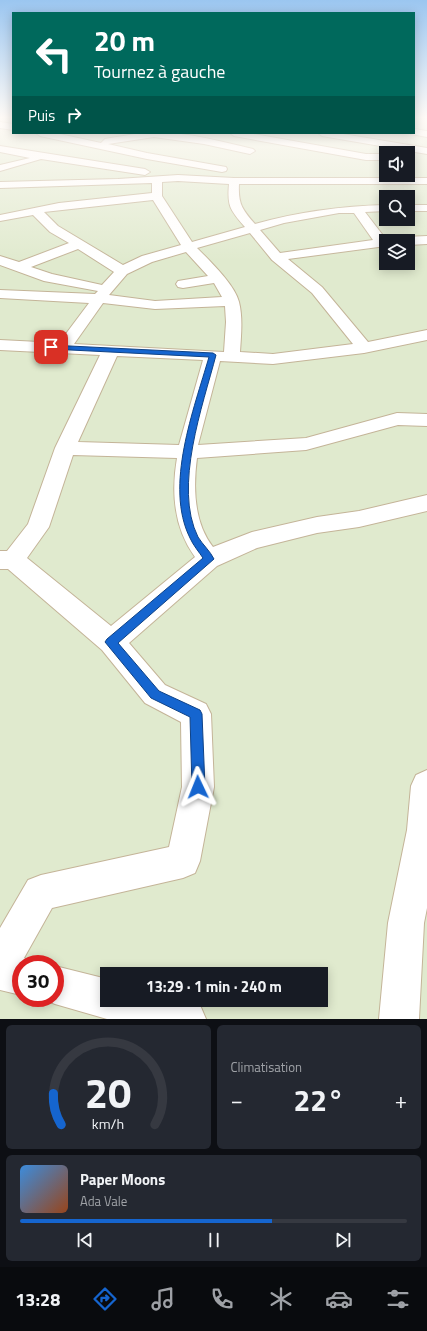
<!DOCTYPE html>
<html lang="fr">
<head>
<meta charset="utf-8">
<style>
	body { margin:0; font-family:"Titillium Web",sans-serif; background:#242831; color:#f1f3f6; height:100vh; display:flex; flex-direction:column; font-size:15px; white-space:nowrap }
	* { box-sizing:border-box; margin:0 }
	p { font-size:13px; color:#9ea1a6 }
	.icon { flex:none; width:22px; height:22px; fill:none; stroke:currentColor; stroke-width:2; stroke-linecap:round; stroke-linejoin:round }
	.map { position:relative; height:1019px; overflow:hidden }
	.sheet { display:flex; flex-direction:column; gap:6px; padding:6px; background:#0d0f14; flex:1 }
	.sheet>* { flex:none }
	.guide { position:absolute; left:12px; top:12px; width:403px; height:122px; border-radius:0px; box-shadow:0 2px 10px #0003; background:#00695c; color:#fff; overflow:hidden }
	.tools { position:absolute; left:379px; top:146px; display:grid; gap:8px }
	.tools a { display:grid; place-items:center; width:36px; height:36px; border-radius:0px; background:#171b24; box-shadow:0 2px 10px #0003; font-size:20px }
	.speed { position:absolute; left:12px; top:955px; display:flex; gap:8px; font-size:20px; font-weight:700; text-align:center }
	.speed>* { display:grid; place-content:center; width:52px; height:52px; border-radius:50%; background:#171b24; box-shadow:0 2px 10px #0003; line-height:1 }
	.speed .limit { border:6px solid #d22; background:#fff; color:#111 }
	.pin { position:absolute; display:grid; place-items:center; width:34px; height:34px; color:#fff; margin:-17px; border-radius:8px; box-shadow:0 2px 6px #0006 }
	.me { position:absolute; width:44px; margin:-22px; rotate:358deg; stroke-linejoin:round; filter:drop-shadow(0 0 3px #0008) }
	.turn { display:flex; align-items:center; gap:14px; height:84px; padding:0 16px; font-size:18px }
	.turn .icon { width:52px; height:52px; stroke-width:2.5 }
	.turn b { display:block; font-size:28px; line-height:34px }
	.then { display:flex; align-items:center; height:38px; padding:0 16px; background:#0003; gap:8px; font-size:15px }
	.big { font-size:30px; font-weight:700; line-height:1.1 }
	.sheet .widget { flex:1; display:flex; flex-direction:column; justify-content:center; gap:6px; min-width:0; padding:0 14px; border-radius:6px; background:#242831 }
	.sheet .dial { align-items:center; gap:0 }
	.dial svg { height:104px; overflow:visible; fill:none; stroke:#363941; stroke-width:7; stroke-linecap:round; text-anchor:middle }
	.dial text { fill:#f1f3f6; stroke:none }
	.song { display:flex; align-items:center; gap:12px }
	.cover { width:48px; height:48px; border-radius:6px; background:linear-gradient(135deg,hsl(210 70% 55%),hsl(20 70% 35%)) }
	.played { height:4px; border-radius:2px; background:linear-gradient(90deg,#1565cf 65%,#363941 65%) }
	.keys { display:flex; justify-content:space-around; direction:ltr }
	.heat { display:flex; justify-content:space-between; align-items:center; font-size:22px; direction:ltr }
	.sheet .tiles { flex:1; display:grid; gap:6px; grid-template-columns:1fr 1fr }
	.widget:last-child { grid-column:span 2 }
	.trip { position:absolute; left:100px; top:967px; width:228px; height:40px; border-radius:0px; background:#171b24; box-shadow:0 2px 10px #0003; font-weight:700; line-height:40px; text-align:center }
	.menu { display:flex; height:64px; justify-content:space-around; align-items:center; background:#090b0e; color:#9ea1a6 }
	.menu .icon { width:28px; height:28px }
	.menu .on { color:#1565cf }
	.menu b { font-size:18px; color:#f1f3f6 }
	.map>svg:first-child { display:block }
	.green { fill:#e0eace; fill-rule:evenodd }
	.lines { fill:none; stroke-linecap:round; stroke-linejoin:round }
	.minor-casing { stroke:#c4b498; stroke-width:2 }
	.minor { fill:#fff; fill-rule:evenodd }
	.route { fill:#1565cf; stroke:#0e4287 }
</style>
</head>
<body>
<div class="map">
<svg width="427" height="1019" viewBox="0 0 427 1019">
	<rect width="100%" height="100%" fill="#fcf5ea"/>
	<path class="green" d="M 0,118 L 13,118 L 13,133 L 414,133 L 414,118 L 427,118 L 427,1019 L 0,1019 ZM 386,153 L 408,153 L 408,175 L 386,175 ZM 386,197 L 408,197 L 408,219 L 386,219 ZM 386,241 L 408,241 L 408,263 L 386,263 ZM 21,964 L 55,964 L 55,998 L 21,998 ZM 107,974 L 321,974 L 321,1000 L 107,1000 Z"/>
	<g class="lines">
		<g class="minor-casing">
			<path id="minor" d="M 0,122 L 13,124 L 13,130 L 0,128 Z
				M 414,129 L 427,131 L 427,137 L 411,134 L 414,133 Z
				M 36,133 L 55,133 L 101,143 L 105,139 C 118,137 132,134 144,133 C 180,130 219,141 253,149 L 255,151 L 250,154 L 204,144 L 154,137 L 108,144 L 147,153 L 226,167 L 227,169 L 226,171 L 222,172 L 147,159 L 40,136 Z
				M 230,133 L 248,133 L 366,154 L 386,154 L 386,160 L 366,160 L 234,136 Z
				M 318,133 L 337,133 L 427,148 L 427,154 L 322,136 Z
				M 0,146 L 145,169 L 150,172 L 145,175 L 41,159 L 0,171 L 0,165 L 30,158 L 0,152 Z
				M 178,175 L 234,178 L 427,178 L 427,184 L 239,184 C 238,204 242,209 255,224 C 298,212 341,206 386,205 L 386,211 L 365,212 L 385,238 L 392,241 L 386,241 L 386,246 L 288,259 L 322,287 L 368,342 L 427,330 L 427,340 L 364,353 L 273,364 L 220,361 L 198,445 L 306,438 L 397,413 L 427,414 L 427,426 L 398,425 L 306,450 L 197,458 C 193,488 194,523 213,547 L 252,532 L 317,517 L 359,511 L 427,495 L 427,511 L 359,527 L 317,533 L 257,548 L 217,566 L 129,643 L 165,685 L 206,704 L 211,714 L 214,787 L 200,861 L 195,873 L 183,878 L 52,908 L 24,958 L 35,964 L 21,964 L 21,995 L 0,990 L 0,928 L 28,880 L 41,875 L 169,847 L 182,787 L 181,722 L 145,703 L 102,650 L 8,569 L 0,569 L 0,551 L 7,551 L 28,524 L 55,448 L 100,355 L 0,350 L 0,340 L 59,343 L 89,303 L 0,298 L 0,290 L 95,294 L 98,291 L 44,281 L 0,265 L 0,256 L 19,262 L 69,243 L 50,232 L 33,215 L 0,221 L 0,215 L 59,203 L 152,193 L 152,183 L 0,188 L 0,182 L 118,179 ZM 178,181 L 229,184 C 227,206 230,210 245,227 L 192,242 L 162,196 L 162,182 ZM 153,200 L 181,245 L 142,256 L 123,265 L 58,226 L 44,212 ZM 339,213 L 354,213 L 373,240 L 280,253 L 260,230 L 284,223 ZM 250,233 L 272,260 L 312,293 L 353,344 L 273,354 L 240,352 C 241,336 243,318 239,302 C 235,285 210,261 197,248 ZM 78,249 L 114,272 L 102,285 L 52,274 L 31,267 ZM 186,252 L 208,276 L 178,281 L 176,284 L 178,287 L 183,288 L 214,283 L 222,297 L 155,301 L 109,295 L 127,274 L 152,262 ZM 103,303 L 155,309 L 225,306 L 226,322 L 224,352 L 74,344 ZM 117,356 L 203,360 L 179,445 L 78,442 ZM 73,455 L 177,458 C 171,493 174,528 195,557 L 111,626 L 27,558 L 49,527 Z
				M 408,205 L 427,205 L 427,211 L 408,211 Z
				M 427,236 L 427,244 L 408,245 L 408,241 L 399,241 L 405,237 Z
				M 427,770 L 427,908 L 424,923 L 419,1019 L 379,1019 L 388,923 L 407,830 L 411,786 L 416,775 Z
				M 55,966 L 107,979 L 107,1000 L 188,1000 L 200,1005 L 206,1019 L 107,1019 L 55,1004 L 41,998 L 55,998 Z"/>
		</g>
		<use href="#minor" class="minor"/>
	</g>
	<linearGradient id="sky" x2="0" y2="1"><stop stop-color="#9bc6f0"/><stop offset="0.45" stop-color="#fefaf6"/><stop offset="1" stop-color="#fefaf6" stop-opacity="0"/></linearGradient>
	<rect width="427" height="261" fill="url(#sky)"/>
	<path class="route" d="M 49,345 L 213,353 L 216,355 C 203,405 173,487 198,537 C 203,545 210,551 214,559 L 118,643 L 159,691 L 200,710 L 202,714 L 205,787 L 203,792 L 198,794 L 193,792 L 192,787 L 190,717 L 151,698 L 105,642 L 107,639 L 203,558 C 199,552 193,545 190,538 C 164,486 194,409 209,357 L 51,349 L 48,347 Z"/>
</svg>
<div class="tools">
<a><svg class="icon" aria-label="sound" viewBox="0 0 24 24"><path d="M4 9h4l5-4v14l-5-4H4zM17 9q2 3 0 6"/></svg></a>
<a><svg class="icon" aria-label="search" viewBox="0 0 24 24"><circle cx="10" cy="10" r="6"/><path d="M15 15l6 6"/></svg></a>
<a><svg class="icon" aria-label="layers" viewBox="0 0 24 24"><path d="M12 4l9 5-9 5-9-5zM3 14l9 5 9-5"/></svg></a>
</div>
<div class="speed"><div class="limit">30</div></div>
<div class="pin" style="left:51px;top:347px;background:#d93025"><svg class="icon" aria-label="arrive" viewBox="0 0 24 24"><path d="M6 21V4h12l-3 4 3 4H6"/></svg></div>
<svg class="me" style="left:198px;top:787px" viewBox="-20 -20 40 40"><path d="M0-17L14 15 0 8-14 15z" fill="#1565cf" stroke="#fff" stroke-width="4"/></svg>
<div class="trip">13:29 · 1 min · 240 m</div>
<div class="guide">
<div class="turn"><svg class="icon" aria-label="left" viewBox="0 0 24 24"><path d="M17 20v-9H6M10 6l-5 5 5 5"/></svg><div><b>20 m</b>Tournez à gauche</div></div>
<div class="then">Puis<svg class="icon" aria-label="right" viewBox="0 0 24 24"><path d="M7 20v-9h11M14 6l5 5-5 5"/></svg></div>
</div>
</div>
<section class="sheet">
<div class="tiles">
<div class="widget dial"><svg viewBox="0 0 100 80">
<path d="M14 69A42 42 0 1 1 86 69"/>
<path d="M14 69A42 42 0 0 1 8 45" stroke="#1565cf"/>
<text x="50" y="56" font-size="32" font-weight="700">20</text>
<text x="50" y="72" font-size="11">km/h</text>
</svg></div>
<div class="widget"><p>Climatisation</p>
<div class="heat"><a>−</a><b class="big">22°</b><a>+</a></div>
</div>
<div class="widget">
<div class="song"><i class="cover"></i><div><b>Paper Moons</b><p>Ada Vale</p></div></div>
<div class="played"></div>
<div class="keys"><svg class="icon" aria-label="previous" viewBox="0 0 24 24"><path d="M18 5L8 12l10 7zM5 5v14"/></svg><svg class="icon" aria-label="pause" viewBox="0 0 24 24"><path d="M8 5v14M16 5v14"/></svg><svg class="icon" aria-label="next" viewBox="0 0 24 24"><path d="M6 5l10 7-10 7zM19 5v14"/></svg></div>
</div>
</div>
</section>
<nav class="menu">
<b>13:28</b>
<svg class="icon on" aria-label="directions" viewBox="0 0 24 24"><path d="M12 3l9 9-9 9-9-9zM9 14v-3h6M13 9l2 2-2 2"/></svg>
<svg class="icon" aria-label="music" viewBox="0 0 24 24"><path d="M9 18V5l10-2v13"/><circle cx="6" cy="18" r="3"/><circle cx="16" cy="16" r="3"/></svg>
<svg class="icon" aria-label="phone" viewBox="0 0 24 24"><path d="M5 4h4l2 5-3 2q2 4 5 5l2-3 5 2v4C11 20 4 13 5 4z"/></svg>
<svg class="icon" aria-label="climate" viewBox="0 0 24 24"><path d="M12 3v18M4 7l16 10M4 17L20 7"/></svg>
<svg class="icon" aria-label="car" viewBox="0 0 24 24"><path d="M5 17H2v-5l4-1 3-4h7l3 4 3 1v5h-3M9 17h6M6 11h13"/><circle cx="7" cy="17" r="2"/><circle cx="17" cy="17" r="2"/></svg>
<svg class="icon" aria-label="filters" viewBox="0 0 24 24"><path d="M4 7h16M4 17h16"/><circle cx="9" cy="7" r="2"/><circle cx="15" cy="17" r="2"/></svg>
</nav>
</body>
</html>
